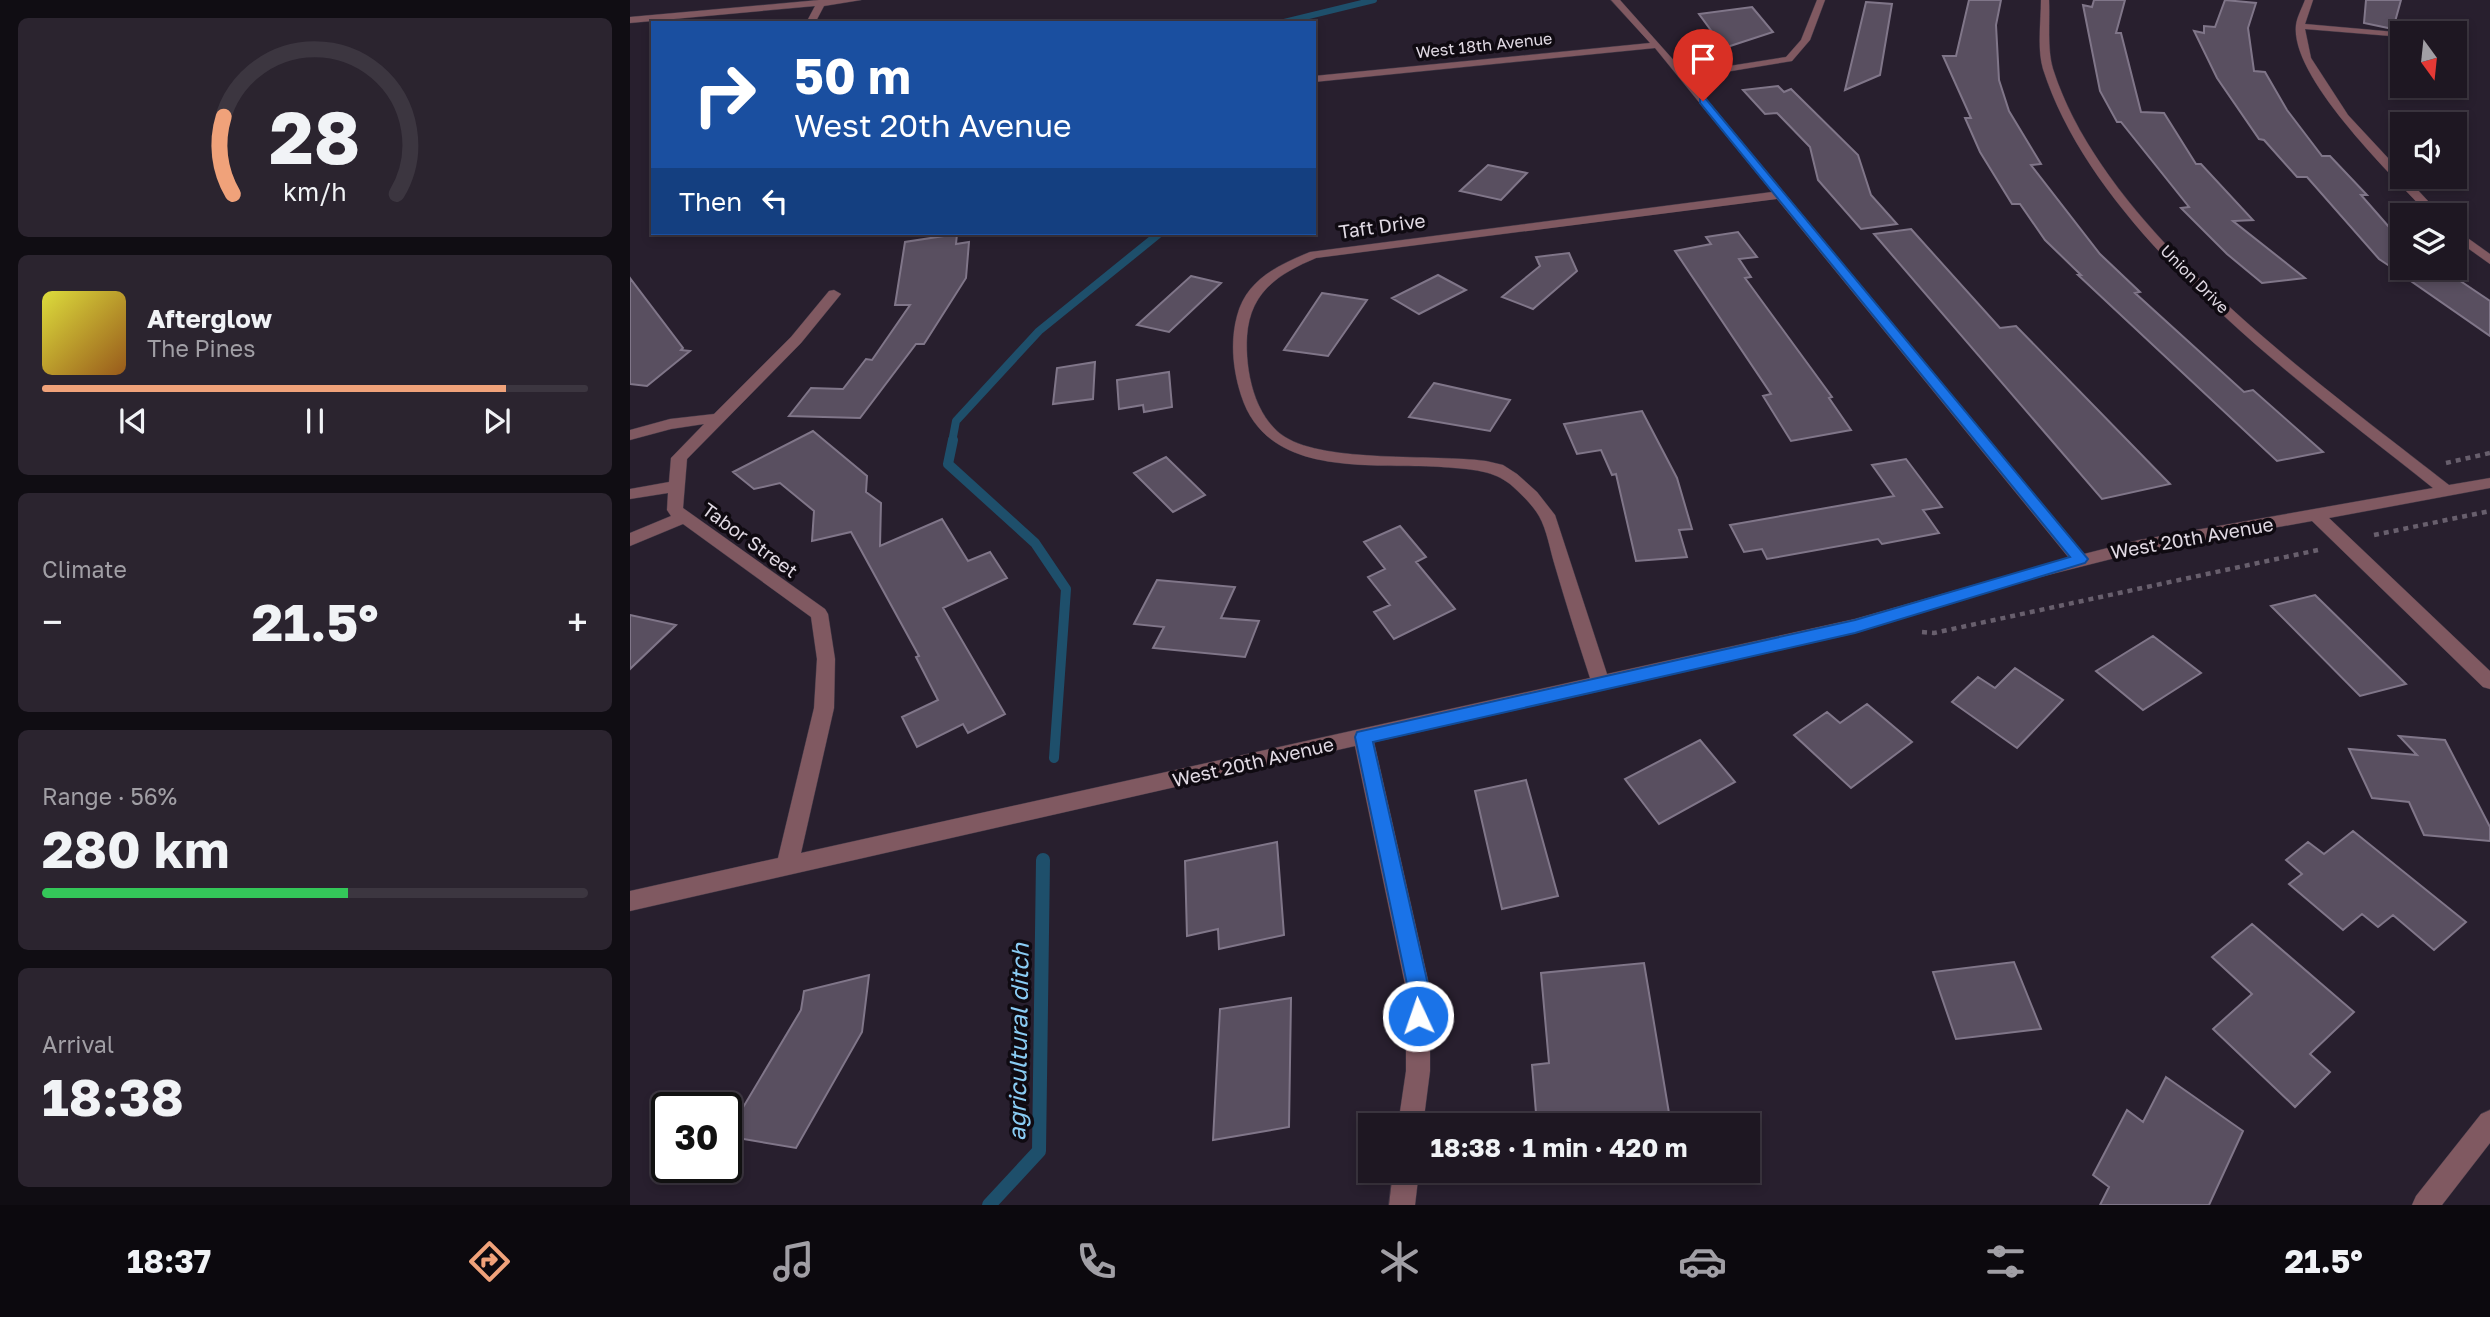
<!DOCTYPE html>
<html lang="en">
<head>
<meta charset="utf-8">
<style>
	body { margin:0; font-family:"Golos Text",sans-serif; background:#2b242f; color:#f1f3f6; height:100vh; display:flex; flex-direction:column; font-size:26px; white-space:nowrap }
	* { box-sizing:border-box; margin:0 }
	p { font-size:23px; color:#a19fa5 }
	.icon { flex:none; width:38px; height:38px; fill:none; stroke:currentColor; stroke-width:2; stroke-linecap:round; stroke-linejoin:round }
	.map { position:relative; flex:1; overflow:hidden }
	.drawer { display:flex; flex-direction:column; gap:18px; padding:18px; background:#100d13; width:630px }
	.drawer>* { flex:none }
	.banner { position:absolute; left:21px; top:21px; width:665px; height:214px; border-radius:0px; box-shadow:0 4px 10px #0003,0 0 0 2px #3c3640; background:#1a4fa0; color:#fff; overflow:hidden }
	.needle { width:46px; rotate:165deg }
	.buttons { position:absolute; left:1760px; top:21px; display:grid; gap:14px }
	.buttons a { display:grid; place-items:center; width:77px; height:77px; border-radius:0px; background:#1e1722; box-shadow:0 4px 10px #0003,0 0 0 2px #3c3640; font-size:35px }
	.speed { position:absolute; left:21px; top:1092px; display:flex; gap:14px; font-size:35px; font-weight:700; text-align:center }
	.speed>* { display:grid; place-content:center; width:91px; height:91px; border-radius:50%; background:#1e1722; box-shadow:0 4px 10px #0003,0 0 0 2px #3c3640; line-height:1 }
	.speed .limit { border:4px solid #111; border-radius:10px; background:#fff; color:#111 }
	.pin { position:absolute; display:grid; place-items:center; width:60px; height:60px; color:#fff; margin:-72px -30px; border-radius:50% 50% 50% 0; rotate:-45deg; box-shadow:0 0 7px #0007 }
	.pin .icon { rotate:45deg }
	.me { position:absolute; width:77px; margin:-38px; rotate:357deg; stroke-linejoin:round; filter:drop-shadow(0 0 5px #0008) }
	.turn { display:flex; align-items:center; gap:24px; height:147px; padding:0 28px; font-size:32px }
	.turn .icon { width:91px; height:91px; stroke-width:2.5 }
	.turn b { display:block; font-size:49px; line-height:60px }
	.then { display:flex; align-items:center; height:66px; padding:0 28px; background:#0003; gap:14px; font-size:26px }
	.big { font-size:52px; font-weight:700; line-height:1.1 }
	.drawer .tile { flex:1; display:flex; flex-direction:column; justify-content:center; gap:10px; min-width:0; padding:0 24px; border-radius:10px; background:#2b242f }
	.drawer .dial { align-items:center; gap:0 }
	.dial svg { height:182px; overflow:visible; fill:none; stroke:#3c3640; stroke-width:7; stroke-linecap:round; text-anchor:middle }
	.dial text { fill:#f1f3f6; stroke:none }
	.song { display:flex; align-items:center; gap:21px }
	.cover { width:84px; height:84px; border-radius:10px; background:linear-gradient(135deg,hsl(60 70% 55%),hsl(30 70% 35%)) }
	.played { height:7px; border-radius:4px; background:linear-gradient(90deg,#f0a27a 85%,#3c3640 85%) }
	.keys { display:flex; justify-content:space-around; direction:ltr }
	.heat { display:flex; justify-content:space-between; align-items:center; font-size:38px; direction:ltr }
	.charge { height:10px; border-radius:5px; background:linear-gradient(90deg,#34c759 56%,#3c3640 0) }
	.trip { position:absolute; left:728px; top:1113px; width:402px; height:70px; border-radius:0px; background:#1e1722; box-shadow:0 4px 10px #0003,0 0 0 2px #3c3640; font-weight:700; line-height:70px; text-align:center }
	.tab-bar { display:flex; height:112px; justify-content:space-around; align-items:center; background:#0c090e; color:#a19fa5 }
	.tab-bar .icon { width:49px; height:49px }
	.tab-bar .current { color:#f0a27a }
	.tab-bar b { font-size:32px; color:#f1f3f6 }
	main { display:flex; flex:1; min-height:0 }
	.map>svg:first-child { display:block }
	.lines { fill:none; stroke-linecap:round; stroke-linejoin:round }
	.stream-far3 { stroke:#1e4f6b; stroke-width:6 }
	.stream-far2 { stroke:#1e4f6b; stroke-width:8 }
	.stream-far1 { stroke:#1e4f6b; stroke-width:10 }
	.stream { stroke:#1e4f6b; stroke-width:14 }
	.building { fill:#594f60; stroke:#807689; stroke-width:2 }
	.minor-casing { stroke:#423947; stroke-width:1 }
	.path { stroke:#685f6d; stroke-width:4.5; stroke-dasharray:5 5; stroke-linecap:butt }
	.minor { fill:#805961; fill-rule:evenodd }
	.route { fill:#1a73e8; stroke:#114b97; stroke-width:2 }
	.labels { text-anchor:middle; stroke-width:7; stroke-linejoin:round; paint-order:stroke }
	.far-street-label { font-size:16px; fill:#e0d9e3; stroke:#0f0a11 }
	.street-label { font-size:19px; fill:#e0d9e3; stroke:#0f0a11 }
	.near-water-label { font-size:24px; font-style:italic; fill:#8accf4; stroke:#0f0a11 }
</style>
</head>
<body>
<main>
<section class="drawer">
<div class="tile dial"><svg viewBox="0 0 100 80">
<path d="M14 69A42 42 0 1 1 86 69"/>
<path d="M14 69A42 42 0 0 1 10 35" stroke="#f0a27a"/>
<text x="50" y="56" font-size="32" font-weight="700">28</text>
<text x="50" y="72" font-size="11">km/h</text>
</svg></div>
<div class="tile">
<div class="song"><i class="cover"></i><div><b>Afterglow</b><p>The Pines</p></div></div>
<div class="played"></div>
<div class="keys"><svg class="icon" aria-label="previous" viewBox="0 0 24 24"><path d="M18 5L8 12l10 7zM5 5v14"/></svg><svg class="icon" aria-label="pause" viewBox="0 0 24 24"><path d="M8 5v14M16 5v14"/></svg><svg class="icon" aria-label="next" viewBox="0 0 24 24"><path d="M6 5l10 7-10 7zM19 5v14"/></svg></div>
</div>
<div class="tile"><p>Climate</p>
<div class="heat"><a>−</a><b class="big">21.5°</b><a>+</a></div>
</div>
<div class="tile"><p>Range · 56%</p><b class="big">280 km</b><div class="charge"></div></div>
<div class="tile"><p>Arrival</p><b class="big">18:38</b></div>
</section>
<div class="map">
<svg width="1860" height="1205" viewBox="0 0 1860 1205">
	<rect width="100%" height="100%" fill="#281f2e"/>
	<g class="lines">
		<path class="stream-far3" d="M 650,23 L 744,0"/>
		<path class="stream-far2" d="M 322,442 L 326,421 L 409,331 L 530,233"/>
		<path class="stream-far1" d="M 323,440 L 318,464 L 405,543 L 436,589 L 424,758"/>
		<path class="stream" d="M 359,1205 L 409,1151 L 413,860"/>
	</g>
	<path class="building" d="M 1339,0 L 1371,0 L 1366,25 L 1369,80 L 1379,111 L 1411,164 L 1401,165 L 1470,254 L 1510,292 L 1505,293 L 1614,392 L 1623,390 L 1693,452 L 1647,461 L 1448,275 L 1451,275 L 1415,240 L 1390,204 L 1382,204 L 1350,152 L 1335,118 L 1341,118 L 1313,56 L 1326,56 Z
		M 1464,0 L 1495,0 L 1486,33 L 1491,33 L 1511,112 L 1534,113 L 1566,164 L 1571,164 L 1623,220 L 1603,221 L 1675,278 L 1632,283 L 1597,254 L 1551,208 L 1559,207 L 1491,122 L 1487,122 L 1470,91 L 1453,5 L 1462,7 Z
		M 1595,0 L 1626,3 L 1618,28 L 1624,71 L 1635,72 L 1657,110 L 1692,156 L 1700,156 L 1737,195 L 1731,195 L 1773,243 L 1773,275 L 1749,259 L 1677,177 L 1667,177 L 1634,140 L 1629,139 L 1587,78 L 1564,31 L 1574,33 L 1574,26 L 1585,27 Z
		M 1736,0 L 1771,0 L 1763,29 L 1734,23 Z
		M 1236,2 L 1262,4 L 1250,75 L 1215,90 Z
		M 1122,7 L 1143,32 L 1094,48 L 1069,14 Z
		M 1148,86 L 1154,92 L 1161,89 L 1228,155 L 1241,195 L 1267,224 L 1231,229 L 1188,180 L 1180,147 L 1147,113 L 1135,114 L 1113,90 Z
		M 858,165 L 897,173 L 871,200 L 830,191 Z
		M 1281,229 L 1370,328 L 1386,326 L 1540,484 L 1472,499 L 1244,234 Z
		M 1108,232 L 1127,257 L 1109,259 L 1121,277 L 1115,278 L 1202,397 L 1199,398 L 1221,430 L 1161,441 L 1133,396 L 1141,394 L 1045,251 L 1081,244 L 1076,237 Z
		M 327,234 L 326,244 L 339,242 L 336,278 L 294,344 L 286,344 L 230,418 L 159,416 L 181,388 L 213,389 L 236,359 L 242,360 L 280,305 L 265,305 L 275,242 Z
		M 939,253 L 947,271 L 903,309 L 872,297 L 910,266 L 906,257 Z
		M 1817,272 L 1860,301 L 1860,336 L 1778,279 Z
		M 808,275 L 836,290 L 789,314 L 762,298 Z
		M 561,276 L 591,283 L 539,332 L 507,325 Z
		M 0,278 L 53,348 L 51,350 L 60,351 L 17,386 L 0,384 Z
		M 692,293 L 737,300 L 698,356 L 654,350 Z
		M 465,362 L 463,399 L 423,404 L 427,368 Z
		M 539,372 L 542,407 L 514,412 L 513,405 L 489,409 L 487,380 Z
		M 804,383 L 880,400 L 860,431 L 779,417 Z
		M 1012,411 L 1047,478 L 1062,529 L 1049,530 L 1057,557 L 1006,561 L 986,474 L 982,475 L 971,450 L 947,454 L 934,424 Z
		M 183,431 L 237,476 L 236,492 L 251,503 L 250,546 L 312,519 L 338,561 L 360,552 L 377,578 L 313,608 L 375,714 L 338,733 L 333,724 L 287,747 L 272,717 L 308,700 L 286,657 L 289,656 L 221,532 L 182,541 L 184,511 L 150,483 L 124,489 L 103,472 Z
		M 536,457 L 575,495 L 543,512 L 504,473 Z
		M 1276,459 L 1312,507 L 1293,510 L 1309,533 L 1252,544 L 1248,539 L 1137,559 L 1132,549 L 1114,552 L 1100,525 L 1264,496 L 1242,465 Z
		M 770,526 L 796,557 L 786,562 L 825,609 L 764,639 L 744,612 L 760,605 L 738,577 L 755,569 L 734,542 Z
		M 527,580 L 605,587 L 591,618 L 629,621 L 615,657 L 523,648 L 534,627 L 504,624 Z
		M 1685,595 L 1776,684 L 1730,696 L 1641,606 Z
		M 0,615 L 46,625 L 0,669 Z
		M 1523,636 L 1571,673 L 1513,710 L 1466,671 Z
		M 1385,668 L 1433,700 L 1387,748 L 1322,702 L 1348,677 L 1365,688 Z
		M 1237,704 L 1282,742 L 1221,788 L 1164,735 L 1197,712 L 1210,723 Z
		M 1769,736 L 1815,740 L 1860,827 L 1860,841 L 1794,835 L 1779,802 L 1742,798 L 1719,749 L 1787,755 Z
		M 1070,740 L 1105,782 L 1029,824 L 995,779 Z
		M 896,780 L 928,896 L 872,909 L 845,791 Z
		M 1723,831 L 1836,922 L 1804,950 L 1763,915 L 1748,927 L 1732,914 L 1713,930 L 1659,884 L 1672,874 L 1656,860 L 1678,842 L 1694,854 Z
		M 647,842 L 654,935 L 589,949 L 588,929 L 557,936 L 555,861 Z
		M 1622,924 L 1724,1012 L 1680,1054 L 1700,1072 L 1665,1107 L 1583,1029 L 1622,994 L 1582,957 Z
		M 1384,962 L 1411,1029 L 1326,1039 L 1303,972 Z
		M 1014,963 L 1040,1119 L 986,1125 L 907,1125 L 902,1065 L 919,1063 L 911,973 Z
		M 239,975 L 232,1032 L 166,1148 L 96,1136 L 171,1010 L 174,991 Z
		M 661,998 L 659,1127 L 583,1140 L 590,1009 Z
		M 1536,1077 L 1613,1131 L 1579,1205 L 1470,1205 L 1479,1187 L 1463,1175 L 1497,1110 L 1513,1122 Z"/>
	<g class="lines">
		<g class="minor-casing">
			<path id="minor" d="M 231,0 L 194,6 L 185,23 L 176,23 L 185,6 L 0,23 L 0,17 L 189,0 Z
				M 981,0 L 990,0 L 1055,73 L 1156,57 L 1171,40 L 1187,0 L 1195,0 L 1180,40 L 1162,61 L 1059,78 L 1454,554 L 1509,540 L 1803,488 C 1670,382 1466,235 1413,69 C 1407,49 1411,21 1411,0 L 1419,0 C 1420,21 1417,49 1423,69 C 1475,232 1688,382 1819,485 L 1860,478 L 1860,488 L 1699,518 L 1860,671 L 1860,689 L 1853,687 L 1682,521 L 1509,552 L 1394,581 L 1225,633 L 744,742 L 800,989 L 800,1071 L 793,1125 L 768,1125 L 776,1071 L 776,989 L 725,746 L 0,911 L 0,891 L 148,858 L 184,708 L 187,659 L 181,617 L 53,524 L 0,546 L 0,533 L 41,516 L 37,510 L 38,493 L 0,499 L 0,489 L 39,482 L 41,458 L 74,424 L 41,429 L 0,440 L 0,430 L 40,419 L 84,414 L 161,337 L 199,291 L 204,290 L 211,294 L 171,343 L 57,459 L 53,508 L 195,609 L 198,614 L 205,659 L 204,708 L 171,853 L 960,678 C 948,641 936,604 925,566 C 920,550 917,530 909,516 C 902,504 890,493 880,484 C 863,471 846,470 825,468 C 753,460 639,484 611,395 C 603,370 600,342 607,316 C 616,280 648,265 680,252 L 1142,192 L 1025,48 L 684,82 L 684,76 L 1020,43 ZM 1147,199 L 1439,558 L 1225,619 L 977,674 L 925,515 L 907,492 L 887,474 L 873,465 L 856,461 C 803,454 696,463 655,437 C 624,417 615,370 617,336 C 620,292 648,274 686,258 Z
				M 1675,0 L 1683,0 L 1675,24 L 1777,33 L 1773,33 L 1773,37 L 1675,29 L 1681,58 L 1718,115 L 1811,215 L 1799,215 C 1764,177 1660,78 1666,25 C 1667,17 1672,8 1675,0 Z
				M 1825,229 L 1860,254 L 1860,264 L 1825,239 Z
				M 1860,1110 L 1860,1143 L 1812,1205 L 1782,1205 L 1786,1196 L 1851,1114 Z
				M 763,1171 L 789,1171 L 785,1205 L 759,1205 Z"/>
		</g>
		<path class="path" d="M 1816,463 L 1860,453
			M 1744,535 L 1860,511
			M 1292,632 L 1304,633 L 1688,550"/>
		<use href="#minor" class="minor"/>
	</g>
	<path class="route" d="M 1070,99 L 1076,99 L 1458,559 L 1455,563 L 1225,633 L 743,742 L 799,989 L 799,1016 L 796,1024 L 788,1027 L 780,1024 L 777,1016 L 778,989 L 725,737 L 727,732 L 1225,620 L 1440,557 L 1070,103 Z"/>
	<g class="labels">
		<g class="far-street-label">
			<text transform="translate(854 45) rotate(-6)" y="6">West 18th Avenue</text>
			<text transform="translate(1565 279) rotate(45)" y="6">Union Drive</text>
		</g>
		<g class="street-label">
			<text transform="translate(752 226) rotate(-8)" y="7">Taft Drive</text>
			<text transform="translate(1562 538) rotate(-10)" y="7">West 20th Avenue</text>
			<text transform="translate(120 540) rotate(36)" y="7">Tabor Street</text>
			<text transform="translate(623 762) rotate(-13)" y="7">West 20th Avenue</text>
		</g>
		<g class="near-water-label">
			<text transform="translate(389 1042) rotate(-89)" y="8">agricultural ditch</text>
		</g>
	</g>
</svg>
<div class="buttons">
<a><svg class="needle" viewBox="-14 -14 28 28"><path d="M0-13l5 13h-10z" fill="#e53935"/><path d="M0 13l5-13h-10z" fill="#a19fa5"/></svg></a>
<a><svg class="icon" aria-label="sound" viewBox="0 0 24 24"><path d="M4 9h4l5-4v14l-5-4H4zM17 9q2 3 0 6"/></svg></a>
<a><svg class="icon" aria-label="layers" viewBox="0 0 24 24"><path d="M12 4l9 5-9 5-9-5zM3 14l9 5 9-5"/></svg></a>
</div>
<div class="speed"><div class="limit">30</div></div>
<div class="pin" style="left:1073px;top:101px;background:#d93025"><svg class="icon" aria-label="arrive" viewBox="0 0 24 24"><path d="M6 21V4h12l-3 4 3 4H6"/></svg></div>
<svg class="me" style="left:788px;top:1016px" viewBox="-20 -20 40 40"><circle r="17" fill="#1a73e8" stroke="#fff" stroke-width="3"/><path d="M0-11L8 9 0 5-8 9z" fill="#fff"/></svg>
<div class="trip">18:38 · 1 min · 420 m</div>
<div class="banner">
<div class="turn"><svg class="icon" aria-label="right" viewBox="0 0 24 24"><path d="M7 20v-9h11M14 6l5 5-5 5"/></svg><div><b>50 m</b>West 20th Avenue</div></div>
<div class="then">Then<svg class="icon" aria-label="left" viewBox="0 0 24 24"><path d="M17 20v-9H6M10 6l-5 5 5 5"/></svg></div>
</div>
</div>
</main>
<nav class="tab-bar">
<b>18:37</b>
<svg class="icon current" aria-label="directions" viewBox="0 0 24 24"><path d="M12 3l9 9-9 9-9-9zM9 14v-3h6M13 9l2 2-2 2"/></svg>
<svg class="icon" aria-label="music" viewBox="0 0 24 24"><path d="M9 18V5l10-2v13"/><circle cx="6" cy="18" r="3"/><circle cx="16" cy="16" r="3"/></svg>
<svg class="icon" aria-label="phone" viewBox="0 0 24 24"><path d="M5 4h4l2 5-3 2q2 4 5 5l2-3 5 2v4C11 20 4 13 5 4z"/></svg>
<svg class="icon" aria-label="climate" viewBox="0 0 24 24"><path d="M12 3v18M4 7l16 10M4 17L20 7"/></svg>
<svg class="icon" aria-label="car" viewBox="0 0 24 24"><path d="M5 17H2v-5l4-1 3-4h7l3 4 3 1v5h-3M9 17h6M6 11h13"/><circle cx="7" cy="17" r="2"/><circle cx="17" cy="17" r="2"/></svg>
<svg class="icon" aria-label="filters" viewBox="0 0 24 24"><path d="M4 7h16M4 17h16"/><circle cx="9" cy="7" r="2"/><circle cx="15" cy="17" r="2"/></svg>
<b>21.5°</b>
</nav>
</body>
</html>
